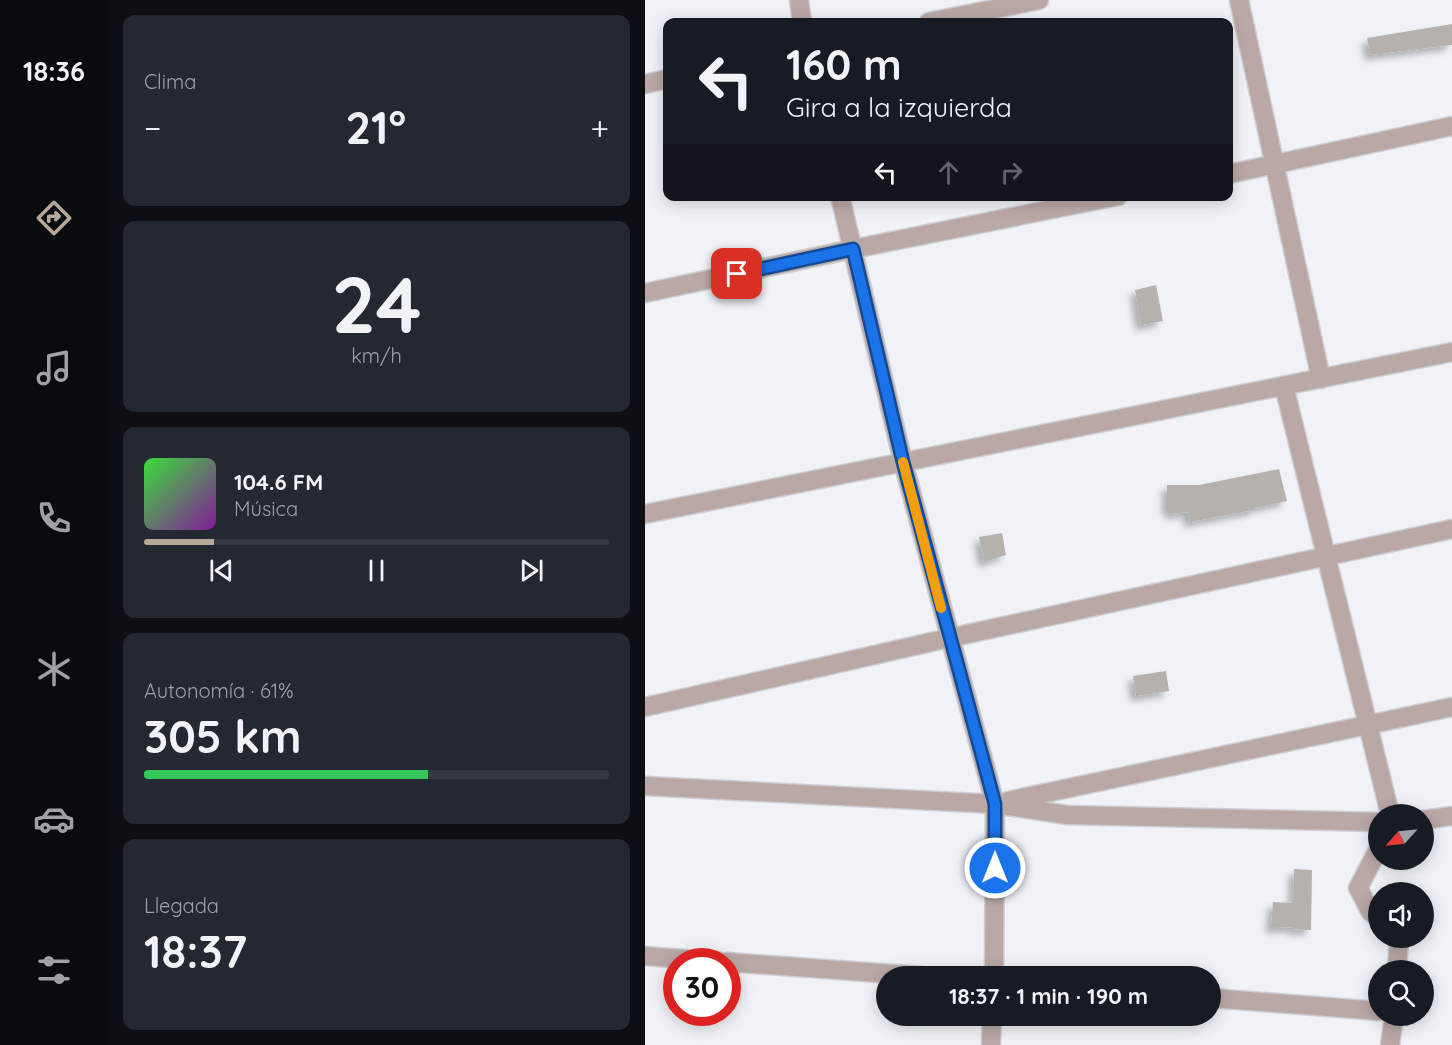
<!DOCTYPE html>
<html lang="es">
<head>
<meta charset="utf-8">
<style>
	body { margin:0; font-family:Quicksand,sans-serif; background:#242831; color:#f1f3f6; height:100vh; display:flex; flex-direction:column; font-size:22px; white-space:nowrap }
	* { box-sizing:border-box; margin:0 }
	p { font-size:20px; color:#9ea1a6 }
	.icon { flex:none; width:33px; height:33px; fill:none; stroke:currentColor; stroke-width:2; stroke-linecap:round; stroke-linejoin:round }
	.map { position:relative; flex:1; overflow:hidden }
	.side { display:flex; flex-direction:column; gap:15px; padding:15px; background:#0d0f14; width:537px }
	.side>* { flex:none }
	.guide { position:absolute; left:18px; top:18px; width:570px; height:183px; border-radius:12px; box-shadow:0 3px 15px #0003; background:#171b24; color:#f1f3f6; overflow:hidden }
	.needle { width:39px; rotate:243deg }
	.buttons { position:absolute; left:723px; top:804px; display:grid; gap:12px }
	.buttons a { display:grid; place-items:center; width:66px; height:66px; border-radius:50%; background:#171b24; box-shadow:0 3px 15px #0003; font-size:30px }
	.speed { position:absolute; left:18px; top:948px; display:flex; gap:12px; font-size:30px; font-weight:700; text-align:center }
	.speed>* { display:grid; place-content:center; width:78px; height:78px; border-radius:50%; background:#171b24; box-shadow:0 3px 15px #0003; line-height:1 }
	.speed .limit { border:9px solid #d22; background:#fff; color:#111 }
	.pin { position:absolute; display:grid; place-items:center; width:51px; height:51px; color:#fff; margin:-26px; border-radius:12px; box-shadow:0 3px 9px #0006 }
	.me { position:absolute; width:66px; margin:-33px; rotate:0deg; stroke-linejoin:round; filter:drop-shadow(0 0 4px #0008) }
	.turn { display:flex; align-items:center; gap:21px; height:126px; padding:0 24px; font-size:27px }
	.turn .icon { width:78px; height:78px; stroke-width:2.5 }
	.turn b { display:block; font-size:42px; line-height:51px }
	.lanes { display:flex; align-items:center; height:57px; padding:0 24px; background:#0003; justify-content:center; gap:30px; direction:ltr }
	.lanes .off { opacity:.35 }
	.big { font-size:45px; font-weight:700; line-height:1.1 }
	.side .card { flex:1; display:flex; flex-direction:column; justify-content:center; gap:9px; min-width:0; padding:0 21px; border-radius:12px; background:#242831 }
	.side .dial { align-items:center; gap:0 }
	.dial b { font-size:78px; line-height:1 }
	.song { display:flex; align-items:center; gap:18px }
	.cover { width:72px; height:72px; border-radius:9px; background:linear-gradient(135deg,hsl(120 70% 55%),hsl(290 70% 35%)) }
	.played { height:6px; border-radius:3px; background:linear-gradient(90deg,#b8a899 15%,#363941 15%) }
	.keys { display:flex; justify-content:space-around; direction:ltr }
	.heat { display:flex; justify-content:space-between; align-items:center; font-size:33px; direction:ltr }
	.charge { height:9px; border-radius:4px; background:linear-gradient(90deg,#34c759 61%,#363941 0) }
	.trip { position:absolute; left:231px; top:966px; width:345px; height:60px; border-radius:30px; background:#171b24; box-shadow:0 3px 15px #0003; font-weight:700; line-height:60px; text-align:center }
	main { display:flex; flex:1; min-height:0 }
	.tabs { display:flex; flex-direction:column; width:108px; justify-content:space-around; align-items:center; background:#090b0e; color:#9ea1a6 }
	.tabs .icon { width:42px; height:42px }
	.tabs .current { color:#b8a899 }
	.tabs b { font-size:27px; color:#f1f3f6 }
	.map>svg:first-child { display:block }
	.building { fill:#b5b2ae; filter:url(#shadow) }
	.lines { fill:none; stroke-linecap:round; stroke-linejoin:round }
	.minor-casing { stroke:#cdced3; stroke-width:21 }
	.minor { stroke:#baa8a5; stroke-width:18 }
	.route-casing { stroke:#114b97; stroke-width:15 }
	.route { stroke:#1a73e8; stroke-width:10 }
	.slow { stroke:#f59e0b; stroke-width:10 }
</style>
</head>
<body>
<main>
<nav class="tabs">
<b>18:36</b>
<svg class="icon current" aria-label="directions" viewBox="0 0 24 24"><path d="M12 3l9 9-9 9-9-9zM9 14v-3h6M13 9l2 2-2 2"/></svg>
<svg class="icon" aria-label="music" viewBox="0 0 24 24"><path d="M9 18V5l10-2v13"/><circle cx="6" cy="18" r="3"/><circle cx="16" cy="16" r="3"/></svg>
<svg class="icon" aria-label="phone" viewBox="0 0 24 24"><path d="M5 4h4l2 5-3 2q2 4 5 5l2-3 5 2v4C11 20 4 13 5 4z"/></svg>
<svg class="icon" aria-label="climate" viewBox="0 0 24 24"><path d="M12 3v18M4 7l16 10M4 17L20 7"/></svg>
<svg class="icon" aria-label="car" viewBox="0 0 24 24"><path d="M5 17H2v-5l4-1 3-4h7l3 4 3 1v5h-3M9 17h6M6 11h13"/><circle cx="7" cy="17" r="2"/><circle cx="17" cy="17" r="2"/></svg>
<svg class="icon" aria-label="filters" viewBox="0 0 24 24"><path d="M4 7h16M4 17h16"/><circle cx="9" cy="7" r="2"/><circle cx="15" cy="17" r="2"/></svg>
</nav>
<section class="side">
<div class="card"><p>Clima</p>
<div class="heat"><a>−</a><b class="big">21°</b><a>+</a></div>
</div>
<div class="card dial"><b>24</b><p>km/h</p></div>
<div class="card">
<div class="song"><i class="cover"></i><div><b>104.6 FM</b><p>Música</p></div></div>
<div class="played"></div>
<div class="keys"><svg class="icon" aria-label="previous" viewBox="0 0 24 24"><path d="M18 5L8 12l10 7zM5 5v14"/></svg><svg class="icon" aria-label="pause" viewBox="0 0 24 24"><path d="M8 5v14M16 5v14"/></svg><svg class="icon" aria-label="next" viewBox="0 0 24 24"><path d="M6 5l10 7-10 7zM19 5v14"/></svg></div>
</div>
<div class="card"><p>Autonomía · 61%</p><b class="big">305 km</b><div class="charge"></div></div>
<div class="card"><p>Llegada</p><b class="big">18:37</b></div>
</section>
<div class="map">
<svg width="807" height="1045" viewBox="0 0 807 1045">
	<defs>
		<filter id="shadow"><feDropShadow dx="-5.5" dy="5.5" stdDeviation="3" flood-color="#0004"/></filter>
	</defs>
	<rect width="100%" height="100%" fill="#f1f2f7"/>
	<path class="building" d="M 807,24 L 807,45 L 725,55 L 722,38 Z
		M 511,285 L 518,321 L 496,325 L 490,290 Z
		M 634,469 L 642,501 L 609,508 L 609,510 L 545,522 L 543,512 L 525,514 L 525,508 L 522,508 L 522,485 L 554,485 Z
		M 357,533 L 361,555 L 339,562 L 334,537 Z
		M 521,671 L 524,691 L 491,696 L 488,676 Z
		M 649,869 L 667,870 L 666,930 L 647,929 L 647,927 L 626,928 L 628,902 L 648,903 Z"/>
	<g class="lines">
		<g class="minor-casing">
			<path id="minor" d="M 154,0 L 157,22
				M 594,0 L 676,379
				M 284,22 L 394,0
				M 0,84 L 22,79
				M 584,174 L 807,126
				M 195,196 L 258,462 L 350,804 L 349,976
				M 0,293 L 208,249 L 473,196
				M 639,386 L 745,814
				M 0,514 L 807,352
				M 0,707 L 304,638 L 807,529
				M 0,786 L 350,804 L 422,815 L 734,822
				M 363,801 L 807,707
				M 778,820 L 807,816
				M 734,848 L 713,888 L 725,911 L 734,919
				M 0,956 L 76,962
				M 82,962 L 276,976
				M 752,970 L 754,939 L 752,938
				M 566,998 L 734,1011
				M 346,1045 L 347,1016
				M 745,1045 L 749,1016"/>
		</g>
		<use href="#minor" class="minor"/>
	</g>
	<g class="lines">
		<g class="route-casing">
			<path id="route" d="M 92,274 L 208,249 L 258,462 L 350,804 L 350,868"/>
		</g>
		<use href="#route" class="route"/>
		<path class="slow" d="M 258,462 L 296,608"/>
	</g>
</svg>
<div class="buttons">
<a><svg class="needle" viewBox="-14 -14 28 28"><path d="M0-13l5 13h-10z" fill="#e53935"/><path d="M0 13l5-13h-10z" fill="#9ea1a6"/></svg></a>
<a><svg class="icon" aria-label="sound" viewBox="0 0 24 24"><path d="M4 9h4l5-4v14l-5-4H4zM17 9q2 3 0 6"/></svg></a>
<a><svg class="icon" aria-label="search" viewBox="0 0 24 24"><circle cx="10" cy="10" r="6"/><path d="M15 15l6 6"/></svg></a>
</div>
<div class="speed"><div class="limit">30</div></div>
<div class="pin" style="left:92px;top:274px;background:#d93025"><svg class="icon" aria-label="arrive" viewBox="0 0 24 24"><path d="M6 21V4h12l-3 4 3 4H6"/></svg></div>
<svg class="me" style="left:350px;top:868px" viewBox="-20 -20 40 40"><circle r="17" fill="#1a73e8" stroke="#fff" stroke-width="3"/><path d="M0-11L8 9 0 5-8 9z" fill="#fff"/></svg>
<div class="trip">18:37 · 1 min · 190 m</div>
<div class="guide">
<div class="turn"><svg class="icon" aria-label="left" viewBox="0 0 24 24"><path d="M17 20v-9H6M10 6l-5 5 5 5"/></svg><div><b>160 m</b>Gira a la izquierda</div></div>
<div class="lanes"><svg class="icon" aria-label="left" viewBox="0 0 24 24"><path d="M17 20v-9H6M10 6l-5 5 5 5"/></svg><svg class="icon off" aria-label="ahead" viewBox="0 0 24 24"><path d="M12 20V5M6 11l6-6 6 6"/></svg><svg class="icon off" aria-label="right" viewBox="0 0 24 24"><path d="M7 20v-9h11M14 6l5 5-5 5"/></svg></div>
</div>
</div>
</main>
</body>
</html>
